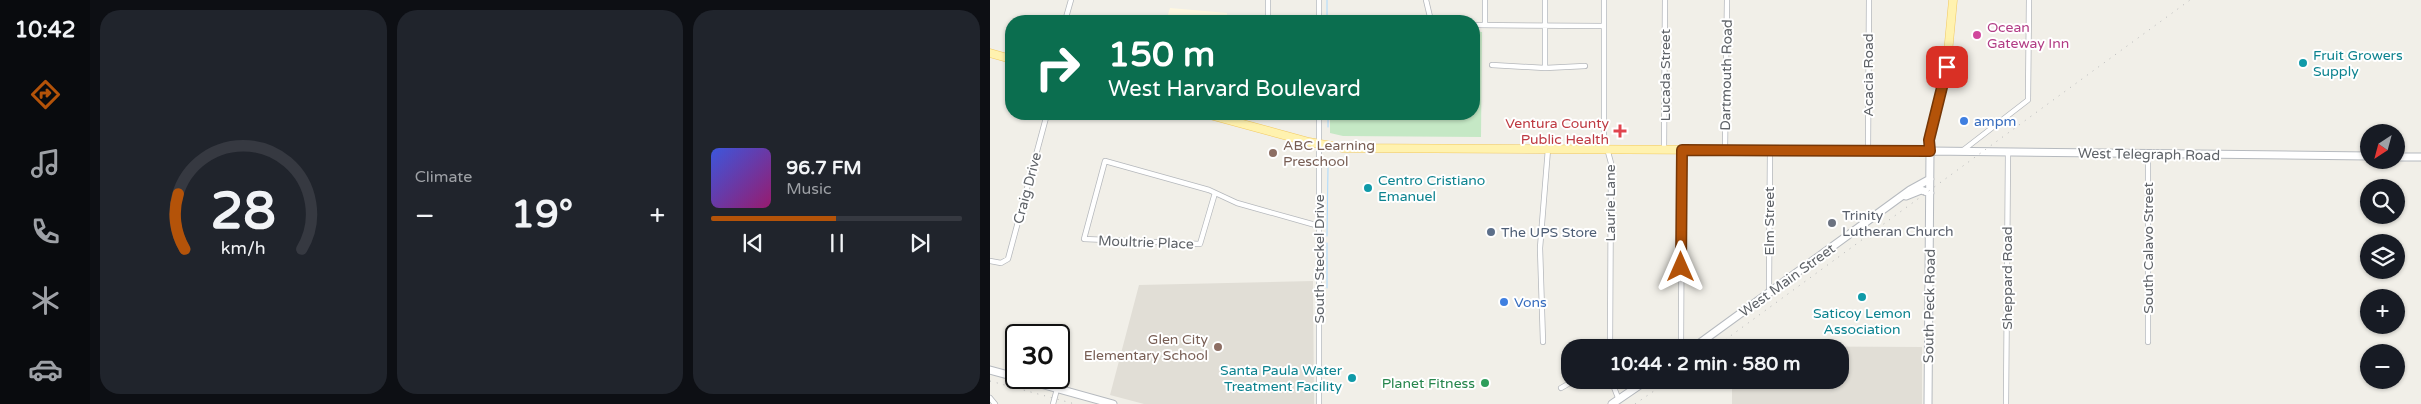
<!DOCTYPE html>
<html lang="en">
<head>
<meta charset="utf-8">
<style>
	body { margin:0; font-family:"Varela Round",sans-serif; background:#20242c; color:#f1f3f6; height:100vh; display:flex; flex-direction:column; font-size:19px; white-space:nowrap }
	* { box-sizing:border-box; margin:0 }
	p { font-size:16px; color:#9ea1a6 }
	.icon { flex:none; width:28px; height:28px; fill:none; stroke:currentColor; stroke-width:2; stroke-linecap:round; stroke-linejoin:round }
	.map { position:relative; flex:1; overflow:hidden }
	.drawer { display:flex; flex-direction:column; gap:10px; padding:10px; background:#0d0f14; width:900px }
	.drawer>* { flex:none }
	.banner { position:absolute; left:15px; top:15px; width:475px; height:105px; border-radius:20px; box-shadow:0 1px 4px #0004; background:#0b6e4f; color:#fff; overflow:hidden }
	.needle { width:32px; rotate:216deg }
	.buttons { position:absolute; left:1370px; top:124px; display:grid; gap:10px }
	.buttons a { display:grid; place-items:center; width:45px; height:45px; border-radius:50%; background:#171b24; box-shadow:0 1px 4px #0004; font-size:25px }
	.speed { position:absolute; left:15px; top:324px; display:flex; gap:10px; font-size:25px; font-weight:700; text-align:center }
	.speed>* { display:grid; place-content:center; width:65px; height:65px; border-radius:50%; background:#171b24; box-shadow:0 1px 4px #0004; line-height:1 }
	.speed .limit { border:2px solid #111; border-radius:8px; background:#fff; color:#111 }
	.pin { position:absolute; display:grid; place-items:center; width:42px; height:42px; color:#fff; margin:-21px; border-radius:10px; box-shadow:0 2px 8px #0006 }
	.me { position:absolute; width:55px; margin:-28px; rotate:0deg; stroke-linejoin:round; filter:drop-shadow(0 0 4px #0008) }
	.turn { display:flex; align-items:center; gap:18px; height:105px; padding:0 20px; font-size:22px }
	.turn .icon { width:65px; height:65px; stroke-width:2.5 }
	.turn b { display:block; font-size:35px; line-height:42px }
	.big { font-size:38px; font-weight:700; line-height:1.1 }
	.drawer .widget { flex:1; display:flex; flex-direction:column; justify-content:center; gap:8px; min-width:0; padding:0 18px; border-radius:20px; background:#20242c }
	.drawer .dial { align-items:center; gap:0 }
	.dial svg { height:130px; overflow:visible; fill:none; stroke:#363941; stroke-width:7; stroke-linecap:round; text-anchor:middle }
	.dial text { fill:#f1f3f6; stroke:none }
	.song { display:flex; align-items:center; gap:15px }
	.cover { width:60px; height:60px; border-radius:8px; background:linear-gradient(135deg,hsl(230 70% 55%),hsl(320 70% 35%)) }
	.played { height:5px; border-radius:2px; background:linear-gradient(90deg,#b45309 50%,#363941 50%) }
	.keys { display:flex; justify-content:space-around; direction:ltr }
	.heat { display:flex; justify-content:space-between; align-items:center; font-size:28px; direction:ltr }
	.drawer .tiles { flex:1; display:grid; gap:10px; grid-template-columns:repeat(3,1fr) }
	.trip { position:absolute; left:571px; top:339px; width:288px; height:50px; border-radius:20px; background:#171b24; box-shadow:0 1px 4px #0004; font-weight:700; line-height:50px; text-align:center }
	main { display:flex; flex:1; min-height:0 }
	.tabs { display:flex; flex-direction:column; width:90px; justify-content:space-around; align-items:center; background:#090b0e; color:#9ea1a6 }
	.tabs .icon { width:35px; height:35px }
	.tabs .on { color:#b45309 }
	.tabs b { font-size:22px; color:#f1f3f6 }
	.map>svg:first-child { display:block }
	.commercial { fill:#fef7e0 }
	.education { fill:#e1ded6 }
	.green { fill:#c5e8c5 }
	.lines { fill:none; stroke-linecap:round; stroke-linejoin:round }
	.stream { stroke:#aadaff; stroke-width:1 }
	.street-casing { stroke:#b5b8bc; stroke-width:6 }
	.secondary-casing { stroke:#b6babf; stroke-width:9 }
	.primary-casing { stroke:#f2c960; stroke-width:9 }
	.street { stroke:#fff; stroke-width:4.5 }
	.secondary { stroke:#fff; stroke-width:7 }
	.primary { stroke:#fff2af; stroke-width:8 }
	.rail { stroke:#b6b7b8; stroke-width:1; stroke-dasharray:1 6; stroke-linecap:butt }
	.route-casing { stroke:#753606; stroke-width:12 }
	.route { stroke:#b45309; stroke-width:9 }
	.hotel-dot { fill:#d1479c; stroke:#fff; stroke-width:2 }
	.culture-dot { fill:#0f9aa8; stroke:#fff; stroke-width:2 }
	.shop-dot { fill:#3f7fe0; stroke:#fff; stroke-width:2 }
	.health-dot { fill:#e0444e; stroke:#fff; stroke-width:2 }
	.education-dot { fill:#8d6e63; stroke:#fff; stroke-width:2 }
	.worship-dot { fill:#6b7280; stroke:#fff; stroke-width:2 }
	.service-dot { fill:#5c6f8a; stroke:#fff; stroke-width:2 }
	.leisure-dot { fill:#2e9e5b; stroke:#fff; stroke-width:2 }
	.labels { text-anchor:middle; stroke-width:4; stroke-linejoin:round; paint-order:stroke }
	.hotel-label { font-size:14px; fill:#b23c85; stroke:#fff; text-anchor:start }
	.culture-label { font-size:14px; fill:#0d838f; stroke:#fff; text-anchor:start }
	.street-label { font-size:14px; fill:#5f6368; stroke:#fff }
	.shop-label { font-size:14px; fill:#366cbe; stroke:#fff; text-anchor:start }
	.health-label { font-size:14px; fill:#be3a42; stroke:#fff; text-anchor:end }
	.education-label { font-size:14px; fill:#785e54; stroke:#fff; text-anchor:start }
	.worship-label { font-size:14px; fill:#5b616d; stroke:#fff; text-anchor:start }
	.service-label { font-size:14px; fill:#4e5e75; stroke:#fff; text-anchor:start }
	.leisure-label { font-size:14px; fill:#27864d; stroke:#fff; text-anchor:end }
</style>
</head>
<body>
<main>
<nav class="tabs">
<b>10:42</b>
<svg class="icon on" aria-label="directions" viewBox="0 0 24 24"><path d="M12 3l9 9-9 9-9-9zM9 14v-3h6M13 9l2 2-2 2"/></svg>
<svg class="icon" aria-label="music" viewBox="0 0 24 24"><path d="M9 18V5l10-2v13"/><circle cx="6" cy="18" r="3"/><circle cx="16" cy="16" r="3"/></svg>
<svg class="icon" aria-label="phone" viewBox="0 0 24 24"><path d="M5 4h4l2 5-3 2q2 4 5 5l2-3 5 2v4C11 20 4 13 5 4z"/></svg>
<svg class="icon" aria-label="climate" viewBox="0 0 24 24"><path d="M12 3v18M4 7l16 10M4 17L20 7"/></svg>
<svg class="icon" aria-label="car" viewBox="0 0 24 24"><path d="M5 17H2v-5l4-1 3-4h7l3 4 3 1v5h-3M9 17h6M6 11h13"/><circle cx="7" cy="17" r="2"/><circle cx="17" cy="17" r="2"/></svg>
</nav>
<section class="drawer">
<div class="tiles">
<div class="widget dial"><svg viewBox="0 0 100 80">
<path d="M14 69A42 42 0 1 1 86 69"/>
<path d="M14 69A42 42 0 0 1 10 35" stroke="#b45309"/>
<text x="50" y="56" font-size="32" font-weight="700">28</text>
<text x="50" y="72" font-size="11">km/h</text>
</svg></div>
<div class="widget"><p>Climate</p>
<div class="heat"><a>−</a><b class="big">19°</b><a>+</a></div>
</div>
<div class="widget">
<div class="song"><i class="cover"></i><div><b>96.7 FM</b><p>Music</p></div></div>
<div class="played"></div>
<div class="keys"><svg class="icon" aria-label="previous" viewBox="0 0 24 24"><path d="M18 5L8 12l10 7zM5 5v14"/></svg><svg class="icon" aria-label="pause" viewBox="0 0 24 24"><path d="M8 5v14M16 5v14"/></svg><svg class="icon" aria-label="next" viewBox="0 0 24 24"><path d="M6 5l10 7-10 7zM19 5v14"/></svg></div>
</div>
</div>
</section>
<div class="map">
<svg width="1431" height="404" viewBox="0 0 1431 404">
	<rect width="100%" height="100%" fill="#f1efe8"/>
	<path class="commercial" d="M 180,8 L 237,13 L 237,21 L 176,21 Z"/>
	<path class="education" d="M 323,281 L 324,404 L 154,404 L 120,395 L 149,285 Z
		M 742,346 L 932,347 L 932,404 L 742,404 L 742,380 L 850,380 L 850,348 Z"/>
	<path class="green" d="M 484,31 L 492,32 L 491,137 L 353,136 L 340,133 L 340,114 L 484,114 Z"/>
	<g class="lines">
		<path class="stream" d="M 337,0 L 337,21
			M 338,114 L 338,127
			M 337,236 L 338,168
			M 337,243 L 337,288"/>
		<g class="street-casing">
			<path id="street" d="M 278,0 L 278,21
				M 436,0 L 441,21
				M 614,0 L 614,137 L 621,163 L 620,348
				M 75,21 L 81,0
				M 329,21 L 329,0
				M 484,25 L 614,26
				M 495,25 L 495,0
				M 502,65 L 555,68 L 595,66
				M 555,68 L 555,0
				M 329,114 L 329,404
				M 674,150 L 675,0
				M 735,150 L 737,0
				M 780,150 L 779,288 L 781,292
				M 878,150 L 879,0
				M 972,151 L 1038,100 L 1039,0
				M 225,193 L 210,244 L 94,239 L 115,161 L 219,190 L 247,203 L 329,226
				M 0,261 L 11,263 L 18,259 L 57,114
				M 553,342 L 550,248 L 558,149
				M 1158,342 L 1158,155
				M 691,348 L 692,150
				M 621,380 L 629,400
				M 571,388 L 585,380
				M 0,398 L 5,404
				M 63,404 L 67,389
				M 1016,404 L 1018,152"/>
		</g>
		<g class="secondary-casing">
			<path id="secondary" d="M 1406,157 L 1431,157
				M 916,196 L 931,190 L 940,193
				M 703,348 L 920,190 L 940,179
				M 0,370 L 123,404
				M 622,404 L 657,380
				M 938,404 L 940,151 L 1379,156"/>
		</g>
		<g class="primary-casing">
			<path id="primary" d="M 0,53 L 21,59
				M 216,114 L 319,142 L 353,148 L 940,151 L 939,140 L 956,74 L 963,0"/>
		</g>
		<use href="#street" class="street"/>
		<use href="#secondary" class="secondary"/>
		<use href="#primary" class="primary"/>
		<path class="rail" d="M 724,348 L 1200,0
			M 0,381 L 85,404
			M 645,404 L 680,380"/>
	</g>
	<g class="lines">
		<g class="route-casing">
			<path id="route" d="M 691,267 L 692,150 L 940,151 L 939,140 L 957,67"/>
		</g>
		<use href="#route" class="route"/>
	</g>
	<circle class="hotel-dot" cx="987" cy="35" r="5"/>
	<g class="culture-dot">
		<circle cx="1313" cy="63" r="5"/>
		<circle cx="378" cy="188" r="5"/>
		<circle cx="872" cy="297" r="5"/>
		<circle cx="362" cy="378" r="5"/>
	</g>
	<g class="shop-dot">
		<circle cx="974" cy="121" r="5"/>
		<circle cx="514" cy="302" r="5"/>
	</g>
	<path class="health-dot" d="M627.5 123.5h5v5h5v5h-5v5h-5v-5h-5v-5h5z"/>
	<g class="education-dot">
		<circle cx="283" cy="153" r="5"/>
		<circle cx="228" cy="347" r="5"/>
	</g>
	<circle class="worship-dot" cx="842" cy="223" r="5"/>
	<circle class="service-dot" cx="501" cy="232" r="5"/>
	<circle class="leisure-dot" cx="495" cy="383" r="5"/>
	<g class="labels">
		<g class="hotel-label">
			<text x="997" y="32">Ocean<tspan x="997" dy="16">Gateway Inn</tspan></text>
		</g>
		<g class="culture-label">
			<text x="1323" y="60">Fruit Growers<tspan x="1323" dy="16">Supply</tspan></text>
			<text x="388" y="185">Centro Cristiano<tspan x="388" dy="16">Emanuel</tspan></text>
			<text x="872" y="318" text-anchor="middle">Saticoy Lemon<tspan x="872" dy="16">Association</tspan></text>
			<text x="352" y="375" text-anchor="end">Santa Paula Water<tspan x="352" dy="16">Treatment Facility</tspan></text>
		</g>
		<g class="street-label">
			<text transform="translate(675 75) rotate(-90)" y="5">Lucada Street</text>
			<text transform="translate(736 75) rotate(-89)" y="5">Dartmouth Road</text>
			<text transform="translate(878 75) rotate(-90)" y="5">Acacia Road</text>
			<text transform="translate(1159 154) rotate(1)" y="5">West Telegraph Road</text>
			<text transform="translate(37 188) rotate(-75)" y="5">Craig Drive</text>
			<text transform="translate(620 203) rotate(-90)" y="5">Laurie Lane</text>
			<text transform="translate(779 221) rotate(-90)" y="5">Elm Street</text>
			<text transform="translate(156 242) rotate(2)" y="5">Moultrie Place</text>
			<text transform="translate(1158 248) rotate(-90)" y="5">South Calavo Street</text>
			<text transform="translate(329 259) rotate(-90)" y="5">South Steckel Drive</text>
			<text transform="translate(1017 278) rotate(-90)" y="5">Sheppard Road</text>
			<text transform="translate(797 280) rotate(-36)" y="5">West Main Street</text>
			<text transform="translate(939 306) rotate(-89)" y="5">South Peck Road</text>
		</g>
		<g class="shop-label">
			<text x="984" y="126">ampm</text>
			<text x="524" y="307">Vons</text>
		</g>
		<g class="health-label">
			<text x="619" y="128">Ventura County<tspan x="619" dy="16">Public Health</tspan></text>
		</g>
		<g class="education-label">
			<text x="293" y="150">ABC Learning<tspan x="293" dy="16">Preschool</tspan></text>
			<text x="218" y="344" text-anchor="end">Glen City<tspan x="218" dy="16">Elementary School</tspan></text>
		</g>
		<g class="worship-label">
			<text x="852" y="220">Trinity<tspan x="852" dy="16">Lutheran Church</tspan></text>
		</g>
		<g class="service-label">
			<text x="511" y="237">The UPS Store</text>
		</g>
		<g class="leisure-label">
			<text x="485" y="388">Planet Fitness</text>
		</g>
	</g>
</svg>
<div class="buttons">
<a><svg class="needle" viewBox="-14 -14 28 28"><path d="M0-13l5 13h-10z" fill="#e53935"/><path d="M0 13l5-13h-10z" fill="#9ea1a6"/></svg></a>
<a><svg class="icon" aria-label="search" viewBox="0 0 24 24"><circle cx="10" cy="10" r="6"/><path d="M15 15l6 6"/></svg></a>
<a><svg class="icon" aria-label="layers" viewBox="0 0 24 24"><path d="M12 4l9 5-9 5-9-5zM3 14l9 5 9-5"/></svg></a>
<a>+</a>
<a>−</a>
</div>
<div class="speed"><div class="limit">30</div></div>
<div class="pin" style="left:957px;top:67px;background:#d93025"><svg class="icon" aria-label="arrive" viewBox="0 0 24 24"><path d="M6 21V4h12l-3 4 3 4H6"/></svg></div>
<svg class="me" style="left:691px;top:267px" viewBox="-20 -20 40 40"><path d="M0-17L14 15 0 8-14 15z" fill="#b45309" stroke="#fff" stroke-width="4"/></svg>
<div class="trip">10:44 · 2 min · 580 m</div>
<div class="banner">
<div class="turn"><svg class="icon" aria-label="right" viewBox="0 0 24 24"><path d="M7 20v-9h11M14 6l5 5-5 5"/></svg><div><b>150 m</b>West Harvard Boulevard</div></div>
</div>
</div>
</main>
</body>
</html>
